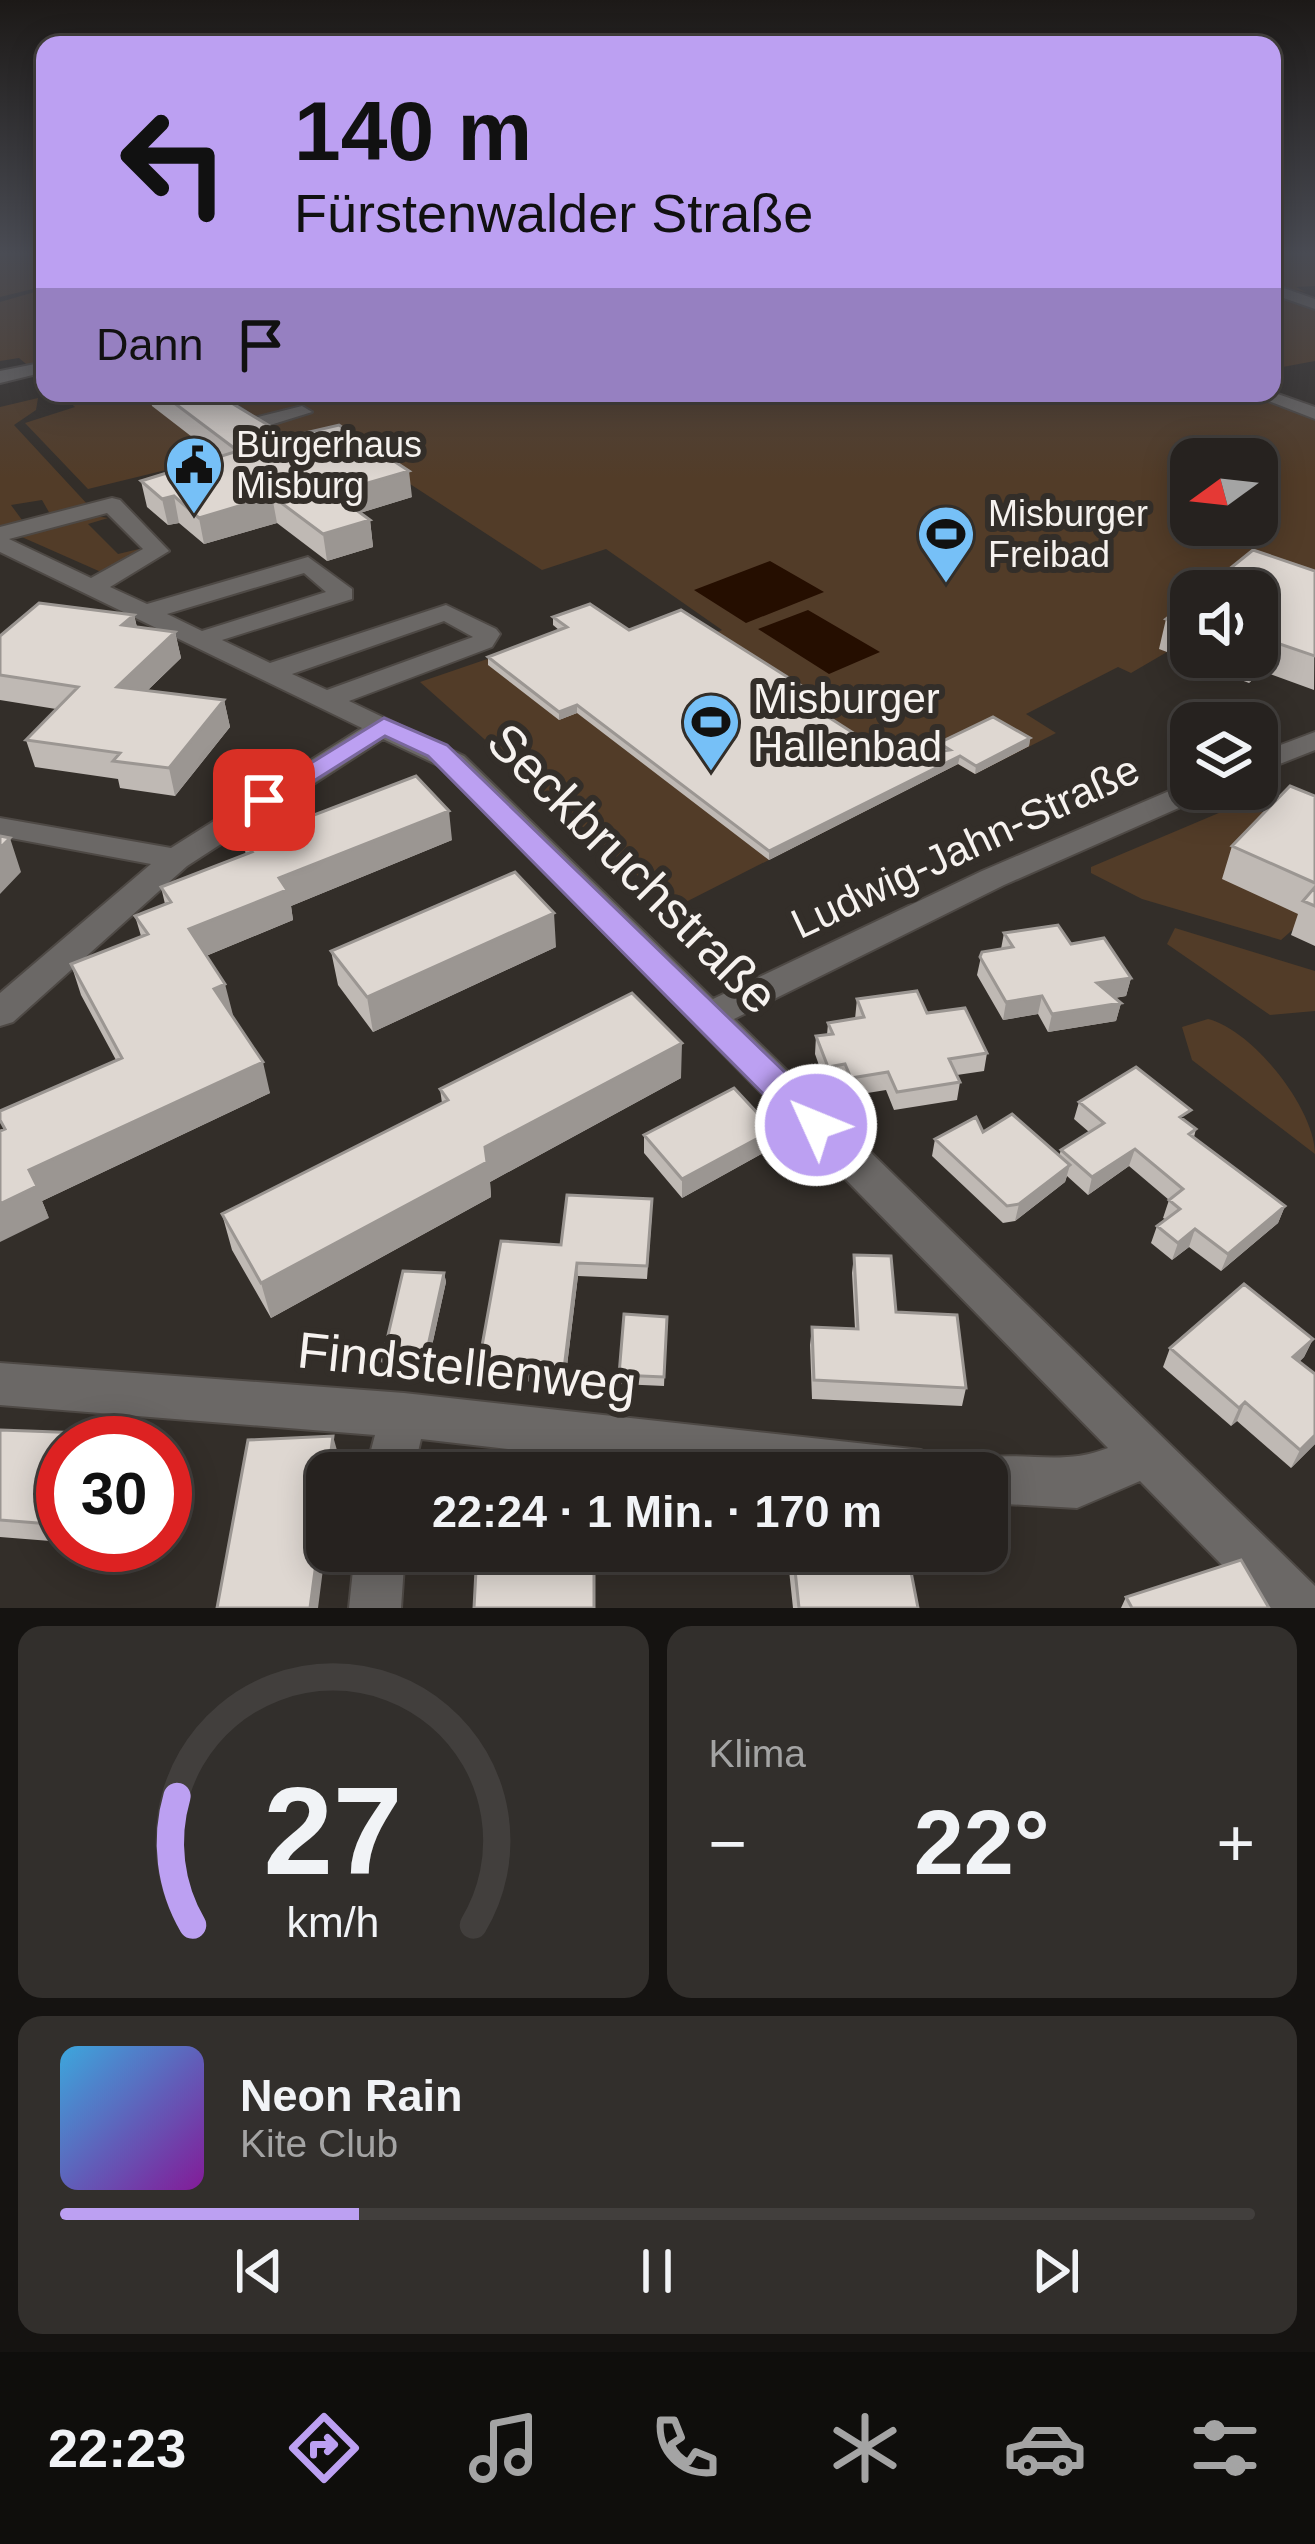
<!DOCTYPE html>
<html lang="de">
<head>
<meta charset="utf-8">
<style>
	body { margin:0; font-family:Arial,sans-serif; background:#322f2c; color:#f1f3f6; height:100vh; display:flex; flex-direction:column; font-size:45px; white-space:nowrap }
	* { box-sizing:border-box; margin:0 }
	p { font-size:39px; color:#a4a4a4 }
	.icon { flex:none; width:66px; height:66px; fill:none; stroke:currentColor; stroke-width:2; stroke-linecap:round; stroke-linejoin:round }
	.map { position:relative; height:1608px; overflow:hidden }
	.side { display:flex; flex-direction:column; gap:18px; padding:18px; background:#151311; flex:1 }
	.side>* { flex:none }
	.hud { position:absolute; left:36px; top:36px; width:1245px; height:366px; border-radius:24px; box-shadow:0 6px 30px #0003,0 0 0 3px #423f3d; background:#bca0f2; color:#111; overflow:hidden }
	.needle { width:78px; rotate:255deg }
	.controls { position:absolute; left:1170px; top:438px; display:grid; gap:24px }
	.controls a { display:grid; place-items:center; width:108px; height:108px; border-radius:24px; background:#26221f; box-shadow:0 6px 30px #0003,0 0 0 3px #423f3d; font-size:60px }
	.speed { position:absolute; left:36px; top:1416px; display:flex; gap:24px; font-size:60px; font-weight:700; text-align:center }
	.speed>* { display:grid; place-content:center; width:156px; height:156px; border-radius:50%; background:#26221f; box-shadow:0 6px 30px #0003,0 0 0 3px #423f3d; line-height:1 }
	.speed .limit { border:18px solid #d22; background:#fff; color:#111 }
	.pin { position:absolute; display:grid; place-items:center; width:102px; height:102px; color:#fff; margin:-51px; border-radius:24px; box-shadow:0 6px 18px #0006 }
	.me { position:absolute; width:132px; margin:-66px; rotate:314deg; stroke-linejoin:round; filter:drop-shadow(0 0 9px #0008) }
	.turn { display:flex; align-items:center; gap:42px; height:252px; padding:0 60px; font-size:54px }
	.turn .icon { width:156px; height:156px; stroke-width:2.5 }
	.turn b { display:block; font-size:84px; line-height:102px }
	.then { display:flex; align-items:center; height:114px; padding:0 60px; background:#0003; gap:24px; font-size:45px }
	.big { font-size:90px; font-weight:700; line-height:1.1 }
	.side .card { flex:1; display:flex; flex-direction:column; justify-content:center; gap:18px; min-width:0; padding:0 42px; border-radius:24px; background:#322f2c }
	.side .dial { align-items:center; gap:0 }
	.dial svg { height:312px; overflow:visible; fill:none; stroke:#423f3d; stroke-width:7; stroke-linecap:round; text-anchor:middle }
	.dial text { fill:#f1f3f6; stroke:none }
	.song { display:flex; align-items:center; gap:36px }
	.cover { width:144px; height:144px; border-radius:18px; background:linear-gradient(135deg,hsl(200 70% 55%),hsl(290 70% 35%)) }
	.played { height:12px; border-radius:6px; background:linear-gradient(90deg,#bca0f2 25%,#423f3d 25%) }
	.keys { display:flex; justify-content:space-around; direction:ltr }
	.heat { display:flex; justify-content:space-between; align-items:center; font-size:66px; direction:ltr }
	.side .tiles { flex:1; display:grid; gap:18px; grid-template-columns:1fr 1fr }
	.card:last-child { grid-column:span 2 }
	.trip { position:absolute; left:306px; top:1452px; width:702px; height:120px; border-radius:24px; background:#26221f; box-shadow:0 6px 30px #0003,0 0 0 3px #423f3d; font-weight:700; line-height:120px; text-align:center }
	.dock { display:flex; height:192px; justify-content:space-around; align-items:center; background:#0f0e0c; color:#a4a4a4 }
	.dock .icon { width:84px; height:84px }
	.dock .active { color:#bca0f2 }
	.dock b { font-size:54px; color:#f1f3f6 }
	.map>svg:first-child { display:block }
	.green { fill:#523c28; fill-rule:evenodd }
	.water { fill:#250e00 }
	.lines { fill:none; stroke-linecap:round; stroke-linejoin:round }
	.minor-casing { stroke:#4e4945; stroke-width:4 }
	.minor { fill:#6b6866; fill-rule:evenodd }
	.wall { fill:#bfb9b4 }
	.shaded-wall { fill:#9b9692 }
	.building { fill:#ded7d1; stroke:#9b9692; stroke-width:3 }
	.route { fill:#bca0f2; stroke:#7a689d; stroke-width:3 }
	.labels { text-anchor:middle; stroke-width:12; stroke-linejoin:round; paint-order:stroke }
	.far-poi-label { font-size:36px; fill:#f6f2ef; stroke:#332e29; text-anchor:start }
	.poi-label { font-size:42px; fill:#f6f2ef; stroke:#332e29; text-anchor:start }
	.street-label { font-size:42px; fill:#f6f2ef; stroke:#332e29 }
	.near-street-label { font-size:51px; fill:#f6f2ef; stroke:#332e29 }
</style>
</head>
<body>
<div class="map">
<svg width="1315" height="1608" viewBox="0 0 1315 1608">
	<rect width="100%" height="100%" fill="#332e29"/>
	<path class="green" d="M 45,252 L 45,286 L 0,297 L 0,253 Z
		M 1272,252 L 1315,252 L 1315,286 L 1296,287 L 1306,292 L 1272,286 Z
		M 45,289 L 45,380 L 19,358 L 0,361 L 0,302 Z
		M 1272,292 L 1315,307 L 1315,361 L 1272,369 Z
		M 60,393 L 1251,393 L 1315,415 L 1315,603 L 1245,579 L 1230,591 L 1191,591 L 1191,623 L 1160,649 L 1167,652 L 1131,673 L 1118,667 L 1026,714 L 1056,733 L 975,774 L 958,764 L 674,908 L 420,682 L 514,650 L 617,674 L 722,630 L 606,549 L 542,570 L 344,441 L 229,472 L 211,459 L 88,489 L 25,423 L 75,407 ZM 1191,459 L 1257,459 L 1257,525 L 1191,525 Z
		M 38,398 L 36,410 L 14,425 L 89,506 L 50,514 L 42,500 L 11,505 L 22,520 L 0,527 L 0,407 Z
		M 88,515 L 108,518 L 88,524 L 118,554 L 139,549 L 136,557 L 101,572 L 15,534 Z
		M 1240,804 L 1280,818 L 1306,918 L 1281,940 L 1142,899 L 1091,873 L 1091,867 Z
		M 1175,928 L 1315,971 L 1315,1011 L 1270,1015 L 1167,944 Z
		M 1208,1019 C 1253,1030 1315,1109 1315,1154 L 1192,1060 L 1182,1027 Z"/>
	<path class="water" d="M 770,561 L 824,592 L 746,623 L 694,590 Z
		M 808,610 L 880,652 L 829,674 L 758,629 Z"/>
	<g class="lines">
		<g class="minor-casing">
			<path id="minor" d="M 1272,284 L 1315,299 L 1315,309 L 1272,294 Z
				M 45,362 L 45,372 L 0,383 L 0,371 Z
				M 1272,392 L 1315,407 L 1315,419 L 1248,393 Z
				M 189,393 L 220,393 L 254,418 L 302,406 L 312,412 L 251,431 Z
				M 112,498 L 120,500 L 169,551 L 110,587 L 147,604 L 308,557 L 352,589 L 352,599 L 222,640 L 270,663 L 446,605 L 496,629 L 500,634 L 492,647 L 349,701 L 464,756 L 713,999 L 982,871 L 1188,783 L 1191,789 L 1213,789 L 1208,795 L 1004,885 L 734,1019 L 1315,1586 L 1315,1608 L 1264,1608 L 1140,1481 L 1077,1508 L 987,1503 L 987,1473 L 966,1473 L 970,1463 C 1014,1446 1055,1469 1108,1448 L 444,768 L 383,739 L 187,866 L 13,1022 L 0,1026 L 0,993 L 151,864 L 0,836 L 0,818 L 171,848 L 362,728 L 0,552 L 0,527 ZM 107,513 L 143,549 L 91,578 L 9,539 ZM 304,573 L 326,592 L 202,631 L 167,614 ZM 444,621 L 473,637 L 327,690 L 292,674 Z
				M 1315,732 L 1315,750 L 1257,773 L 1257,754 Z
				M 0,1363 L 404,1393 L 921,1450 L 938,1457 L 945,1473 L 719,1473 L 421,1439 L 413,1473 L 365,1473 L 375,1435 L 0,1405 Z
				M 355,1551 L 405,1551 L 401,1608 L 349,1608 Z"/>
		</g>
		<use href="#minor" class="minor"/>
	</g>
	<path class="wall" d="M 149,393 L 215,393 L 288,437 L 412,497 L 360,513 L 370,520 L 373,547 L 327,561 L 277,523 L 204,544 L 179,523 L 168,525 L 147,507 L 141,481 L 218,457 L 152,406 Z
		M 1315,571 L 1314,690 L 1262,671 L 1249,683 L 1159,649 L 1166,619 L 1191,600 L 1191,657 L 1257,657 L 1257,591 Z
		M 134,615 L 137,627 L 175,632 L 181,658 L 147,691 L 224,700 L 230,727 L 175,796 L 120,788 L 118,779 L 35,767 L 26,740 L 56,709 L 0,700 L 0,636 Z
		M 553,617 L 629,630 L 834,716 L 829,718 L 894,759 L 938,751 L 939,743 L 1030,738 L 1029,746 L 975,774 L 958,764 L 769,860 L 577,713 L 559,720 L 488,665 L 488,657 L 559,630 L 553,625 Z
		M 1315,796 L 1315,946 L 1291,935 L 1298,914 L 1222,879 L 1232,846 Z
		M 452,840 L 291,906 L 293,920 L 206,956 L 231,1015 L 270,1093 L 42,1201 L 49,1218 L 0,1121 L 116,1060 L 81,995 L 71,964 L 141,936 L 135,916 L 165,904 L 161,887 L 246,855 L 243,842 Z
		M 1004,933 L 1071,944 L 1131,978 L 1126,996 L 1115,998 L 1121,1003 L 1116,1021 L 1048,1032 L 1038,1014 L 1003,1020 L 977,975 L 982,952 L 1001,949 Z
		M 556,947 L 373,1032 L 338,985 L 331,951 Z
		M 857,999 L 927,1013 L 987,1053 L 984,1071 L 957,1075 L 960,1082 L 957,1100 L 894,1110 L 886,1090 L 849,1096 L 843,1082 L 826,1085 L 815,1054 L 816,1036 L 827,1035 L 828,1023 L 855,1019 Z
		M 681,1078 L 490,1182 L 491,1197 L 271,1318 L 232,1250 L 222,1214 L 442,1103 L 440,1089 Z
		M 1079,1102 L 1187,1122 L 1196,1129 L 1194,1137 L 1285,1206 L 1278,1223 L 1221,1271 L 1189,1247 L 1172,1260 L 1151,1243 L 1157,1226 L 1165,1219 L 1163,1218 L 1169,1200 L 1129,1166 L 1088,1195 L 1067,1176 L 1065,1182 L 1015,1221 L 1003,1223 L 932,1156 L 935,1139 L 983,1132 L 1059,1156 L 1061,1150 L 1089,1132 L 1074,1119 Z
		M 644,1135 L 772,1148 L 682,1198 L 644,1153 Z
		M 652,1212 L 647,1279 L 578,1276 L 565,1382 L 480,1381 L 478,1368 L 561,1245 Z
		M 854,1255 L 896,1312 L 966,1388 L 962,1406 L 812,1399 L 810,1345 L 812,1327 L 855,1329 L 852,1273 Z
		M 444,1273 L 446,1282 L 426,1373 L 384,1370 L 382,1361 Z
		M 667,1317 L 664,1386 L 620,1384 L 619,1375 Z
		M 1313,1339 L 1304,1357 L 1299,1362 L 1315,1444 L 1291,1468 L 1237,1421 L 1231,1426 L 1163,1367 L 1170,1348 Z
		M 0,1430 L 63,1443 L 63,1542 L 0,1537 Z
		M 787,1551 L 907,1551 L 918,1608 L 793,1608 Z
		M 1126,1597 L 1269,1608 L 1121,1608 Z"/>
	<path class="shaded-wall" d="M 409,471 L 412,497 L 337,520 L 333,493 Z
		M 174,496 L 179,523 L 168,525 L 162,499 Z
		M 272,496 L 277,523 L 204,544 L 199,518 Z
		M 370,520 L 373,547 L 327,561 L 323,534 Z
		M 134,615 L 140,641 L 122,625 Z
		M 175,632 L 181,658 L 124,713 L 117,687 Z
		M 1271,641 L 1262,671 L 1249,683 L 1258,652 Z
		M 224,700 L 230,727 L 175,796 L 169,768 Z
		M 577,705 L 577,713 L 559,720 L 559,712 Z
		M 835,707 L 834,716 L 821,722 L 822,713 Z
		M 1030,738 L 1029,746 L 975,774 L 976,766 Z
		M 960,756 L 958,764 L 769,860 L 769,851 Z
		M 449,811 L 452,840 L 291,906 L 293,920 L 196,960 L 189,929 L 279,878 Z
		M 10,838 L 21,872 L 0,894 L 0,848 Z
		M 554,913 L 556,947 L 373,1032 L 367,997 Z
		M 1131,978 L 1126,996 L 1093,1001 L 1097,983 Z
		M 225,984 L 233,1015 L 221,1020 L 214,989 Z
		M 1042,996 L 1038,1014 L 1003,1020 L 1006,1002 Z
		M 1121,1003 L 1116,1021 L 1048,1032 L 1052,1014 Z
		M 682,1043 L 681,1078 L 490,1182 L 491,1197 L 271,1318 L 261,1283 L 485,1147 Z
		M 263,1062 L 270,1093 L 42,1201 L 49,1218 L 0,1242 L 0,1204 L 29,1170 Z
		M 773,1130 L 772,1148 L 682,1198 L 682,1179 Z
		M 1135,1149 L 1129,1166 L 1088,1195 L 1092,1177 Z
		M 1070,1165 L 1065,1182 L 1015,1221 L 1019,1204 Z
		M 1285,1206 L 1278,1223 L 1221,1271 L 1228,1254 Z
		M 1195,1229 L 1189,1247 L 1172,1260 L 1178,1243 Z
		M 577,1263 L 578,1276 L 565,1382 L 564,1369 Z
		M 444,1273 L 446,1282 L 426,1373 L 424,1364 Z
		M 1313,1339 L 1304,1357 L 1285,1375 L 1293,1357 Z
		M 1245,1402 L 1237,1421 L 1231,1426 L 1239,1408 Z
		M 1315,1435 L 1315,1444 L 1291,1468 L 1300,1450 Z
		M 333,1436 L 338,1454 L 335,1473 L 328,1473 Z
		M 327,1484 L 327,1538 L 318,1608 L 310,1608 Z"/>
	<path class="building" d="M 161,393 L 215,393 L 288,437 L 339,425 L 409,471 L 333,493 L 370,520 L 323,534 L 272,496 L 199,518 L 174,496 L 162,499 L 141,481 L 238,451 Z
		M 1253,550 L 1315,571 L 1315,656 L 1271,641 L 1257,652 L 1257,591 L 1202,591 Z
		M 1191,600 L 1191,628 L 1166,619 Z
		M 39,603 L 134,615 L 122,625 L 175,632 L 117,687 L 224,700 L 169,768 L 113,761 L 120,753 L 26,740 L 78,687 L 0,675 L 0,636 Z
		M 590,604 L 629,630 L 681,610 L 835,707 L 822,713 L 894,759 L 950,750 L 939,743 L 993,717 L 1030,738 L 976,766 L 960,756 L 769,851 L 577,705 L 559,712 L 488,657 L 567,627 L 553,617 Z
		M 416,776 L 449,811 L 279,878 L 287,890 L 189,929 L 225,984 L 214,989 L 263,1062 L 29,1170 L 37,1186 L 0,1204 L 0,1131 L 5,1129 L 0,1120 L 0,1111 L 122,1058 L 71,964 L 148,934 L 135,916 L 171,902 L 161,887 L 252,852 L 243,842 Z
		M 1290,786 L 1315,796 L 1315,883 L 1232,846 Z
		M 0,836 L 10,838 L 0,848 Z
		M 515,872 L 554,913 L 367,997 L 331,951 Z
		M 1315,887 L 1315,906 L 1303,901 Z
		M 1058,925 L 1071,944 L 1104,938 L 1131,978 L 1097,983 L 1121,1003 L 1052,1014 L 1042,996 L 1006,1002 L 980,957 L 982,952 L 1013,947 L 1004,933 Z
		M 917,991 L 927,1013 L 965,1008 L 987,1053 L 949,1059 L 960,1082 L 897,1092 L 888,1072 L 851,1078 L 845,1064 L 828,1067 L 816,1036 L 833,1034 L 828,1023 L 864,1017 L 857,999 Z
		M 632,993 L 682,1043 L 485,1147 L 487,1162 L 261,1283 L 222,1214 L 448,1100 L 440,1089 Z
		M 1136,1067 L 1191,1110 L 1180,1117 L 1196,1129 L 1189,1134 L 1285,1206 L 1228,1254 L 1195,1229 L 1178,1243 L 1157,1226 L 1180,1209 L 1169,1200 L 1183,1189 L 1135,1149 L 1092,1177 L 1061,1150 L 1104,1123 L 1079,1102 Z
		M 734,1088 L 773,1130 L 682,1179 L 644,1135 Z
		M 1012,1114 L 1070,1165 L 1019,1204 L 1007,1206 L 935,1139 L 976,1117 L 983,1132 Z
		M 567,1195 L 652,1199 L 647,1266 L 577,1263 L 564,1369 L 478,1368 L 501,1241 L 561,1245 Z
		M 854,1255 L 891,1256 L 896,1312 L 957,1315 L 966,1388 L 814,1380 L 812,1327 L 858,1329 Z
		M 403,1271 L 444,1273 L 424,1364 L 382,1361 Z
		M 1244,1284 L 1313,1339 L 1293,1357 L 1315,1374 L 1315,1435 L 1300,1450 L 1245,1402 L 1239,1408 L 1170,1348 Z
		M 624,1314 L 667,1317 L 664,1377 L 619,1375 Z
		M 0,1430 L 140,1435 L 137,1443 L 63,1443 L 63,1525 L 0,1520 Z
		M 333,1436 L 310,1608 L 217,1608 L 248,1440 Z
		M 477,1551 L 594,1551 L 594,1608 L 474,1608 Z
		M 793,1551 L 907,1551 L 918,1608 L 799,1608 Z
		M 1241,1560 L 1269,1608 L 1132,1608 L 1126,1597 Z"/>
	<linearGradient id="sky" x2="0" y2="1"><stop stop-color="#1c1917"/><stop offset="0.53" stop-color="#4a4c54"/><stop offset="1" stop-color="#4a4c54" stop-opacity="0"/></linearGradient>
	<rect width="1315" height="478" fill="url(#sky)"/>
	<path class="route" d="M 384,718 L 447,745 L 829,1115 L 834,1125 L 829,1135 L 804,1135 L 428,756 L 385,736 L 274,806 L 264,808 L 251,800 Z"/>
	<defs>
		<g id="civic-pin" transform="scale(3)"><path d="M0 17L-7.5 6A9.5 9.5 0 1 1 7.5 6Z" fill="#76c0f7" stroke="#332e29"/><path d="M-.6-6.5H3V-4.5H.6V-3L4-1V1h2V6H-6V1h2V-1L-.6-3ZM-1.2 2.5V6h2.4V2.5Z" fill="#111"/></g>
		<g id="stadium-pin" transform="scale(3)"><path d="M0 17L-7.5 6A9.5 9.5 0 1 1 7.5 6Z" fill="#76c0f7" stroke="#332e29"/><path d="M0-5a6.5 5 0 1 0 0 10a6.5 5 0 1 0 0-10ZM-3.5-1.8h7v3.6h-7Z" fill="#111"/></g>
	</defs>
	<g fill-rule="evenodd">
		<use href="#civic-pin" x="194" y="465"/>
		<use href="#stadium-pin" x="946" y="534"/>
		<use href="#stadium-pin" x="711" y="722"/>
	</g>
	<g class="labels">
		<g class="far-poi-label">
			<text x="236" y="457">Bürgerhaus<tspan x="236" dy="41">Misburg</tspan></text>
			<text x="988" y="526">Misburger<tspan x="988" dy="41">Freibad</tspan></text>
		</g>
		<g class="poi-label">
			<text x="753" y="713">Misburger<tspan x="753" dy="48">Hallenbad</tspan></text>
		</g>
		<g class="street-label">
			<text transform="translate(965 846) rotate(-25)" y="15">Ludwig-Jahn-Straße</text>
		</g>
		<g class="near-street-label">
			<text transform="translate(633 868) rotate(45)" y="18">Seckbruchstraße</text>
			<text transform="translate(467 1367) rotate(6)" y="18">Findstellenweg</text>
		</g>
	</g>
</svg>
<div class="controls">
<a><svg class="needle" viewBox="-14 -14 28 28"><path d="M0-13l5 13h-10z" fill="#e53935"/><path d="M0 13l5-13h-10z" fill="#a4a4a4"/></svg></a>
<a><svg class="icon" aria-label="sound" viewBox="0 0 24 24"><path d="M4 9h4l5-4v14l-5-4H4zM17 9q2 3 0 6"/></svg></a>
<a><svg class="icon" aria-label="layers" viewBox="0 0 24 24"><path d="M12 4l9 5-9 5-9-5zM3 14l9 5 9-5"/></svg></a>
</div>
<div class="speed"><div class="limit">30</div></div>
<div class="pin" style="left:264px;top:800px;background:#d93025"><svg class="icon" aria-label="arrive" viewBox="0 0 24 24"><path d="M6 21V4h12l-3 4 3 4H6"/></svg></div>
<svg class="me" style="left:816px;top:1125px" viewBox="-20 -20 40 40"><circle r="17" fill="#bca0f2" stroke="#fff" stroke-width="3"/><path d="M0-11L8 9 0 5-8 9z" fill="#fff"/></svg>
<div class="trip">22:24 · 1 Min. · 170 m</div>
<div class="hud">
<div class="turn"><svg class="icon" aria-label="left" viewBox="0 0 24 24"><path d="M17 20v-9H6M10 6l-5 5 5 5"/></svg><div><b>140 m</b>Fürstenwalder Straße</div></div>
<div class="then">Dann<svg class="icon" aria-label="arrive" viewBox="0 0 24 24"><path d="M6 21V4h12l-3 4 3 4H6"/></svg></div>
</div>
</div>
<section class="side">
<div class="tiles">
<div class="card dial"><svg viewBox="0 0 100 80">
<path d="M14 69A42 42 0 1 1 86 69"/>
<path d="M14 69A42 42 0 0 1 10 36" stroke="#bca0f2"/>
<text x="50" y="56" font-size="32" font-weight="700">27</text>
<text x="50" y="72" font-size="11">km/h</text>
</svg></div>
<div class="card"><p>Klima</p>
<div class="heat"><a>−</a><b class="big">22°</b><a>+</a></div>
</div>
<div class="card">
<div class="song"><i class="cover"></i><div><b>Neon Rain</b><p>Kite Club</p></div></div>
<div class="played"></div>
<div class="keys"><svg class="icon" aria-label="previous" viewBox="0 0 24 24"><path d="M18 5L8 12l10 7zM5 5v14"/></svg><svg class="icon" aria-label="pause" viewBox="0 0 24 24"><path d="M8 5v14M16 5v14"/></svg><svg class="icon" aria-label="next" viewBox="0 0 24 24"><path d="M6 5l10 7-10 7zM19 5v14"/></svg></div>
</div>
</div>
</section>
<nav class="dock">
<b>22:23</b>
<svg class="icon active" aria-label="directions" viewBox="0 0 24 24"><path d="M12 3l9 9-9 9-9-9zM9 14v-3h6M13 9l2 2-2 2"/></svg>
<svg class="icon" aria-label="music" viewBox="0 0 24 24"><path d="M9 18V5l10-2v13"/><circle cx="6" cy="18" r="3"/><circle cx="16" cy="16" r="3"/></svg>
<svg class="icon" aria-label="phone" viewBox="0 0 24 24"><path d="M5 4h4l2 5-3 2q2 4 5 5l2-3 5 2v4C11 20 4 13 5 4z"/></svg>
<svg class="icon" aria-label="climate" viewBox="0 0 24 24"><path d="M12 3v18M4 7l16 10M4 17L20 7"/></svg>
<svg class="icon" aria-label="car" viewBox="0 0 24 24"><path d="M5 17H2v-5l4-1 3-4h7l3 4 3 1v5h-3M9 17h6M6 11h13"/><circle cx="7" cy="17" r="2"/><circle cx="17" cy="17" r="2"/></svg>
<svg class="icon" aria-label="filters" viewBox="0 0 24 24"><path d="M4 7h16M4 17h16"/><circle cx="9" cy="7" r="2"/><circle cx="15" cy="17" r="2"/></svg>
</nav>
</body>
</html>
